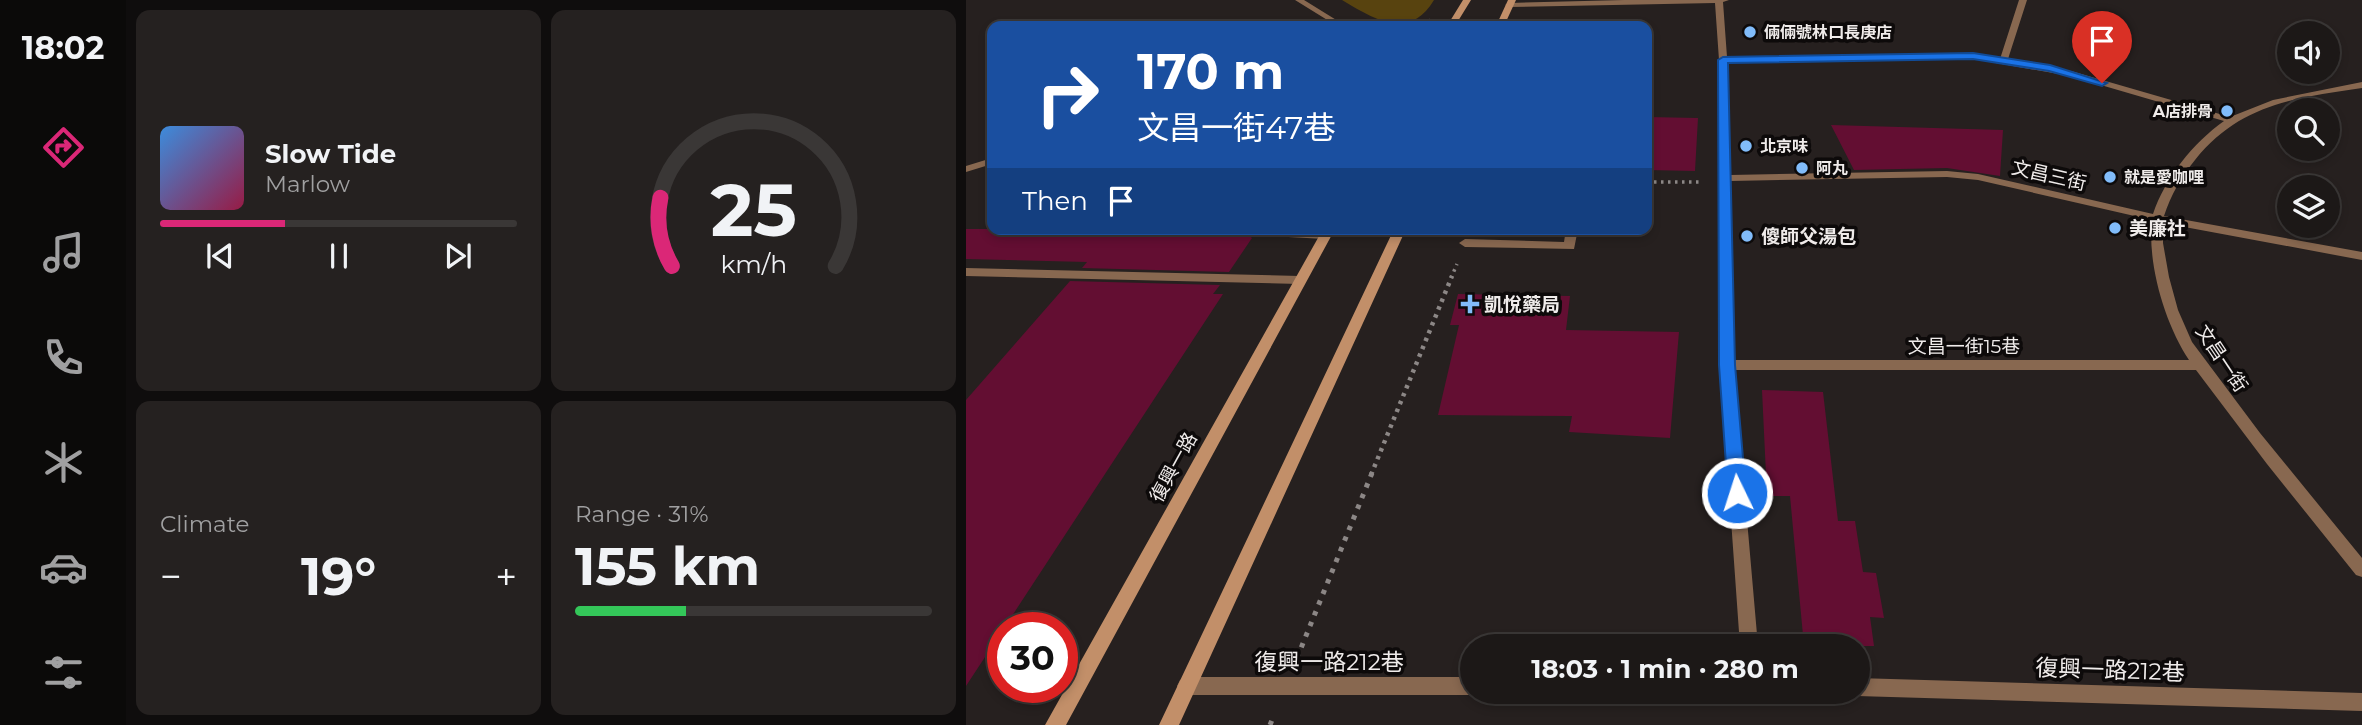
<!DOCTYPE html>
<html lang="en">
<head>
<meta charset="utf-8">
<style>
	body { margin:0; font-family:Montserrat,"Noto Sans TC",sans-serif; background:#252120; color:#f1f3f6; height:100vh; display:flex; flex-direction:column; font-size:26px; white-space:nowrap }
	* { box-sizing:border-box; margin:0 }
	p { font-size:23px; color:#a0a0a1 }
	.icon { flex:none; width:38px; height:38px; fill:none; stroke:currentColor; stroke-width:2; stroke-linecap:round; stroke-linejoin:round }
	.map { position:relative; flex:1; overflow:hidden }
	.details { display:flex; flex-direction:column; gap:10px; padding:10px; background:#0f0d0d; width:840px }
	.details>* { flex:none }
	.banner { position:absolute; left:21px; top:21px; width:665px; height:214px; border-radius:14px; box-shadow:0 4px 10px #0003,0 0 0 2px #3a3736; background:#1a4fa0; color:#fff; overflow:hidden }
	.tools { position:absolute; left:1311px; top:21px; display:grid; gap:14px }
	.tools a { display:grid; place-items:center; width:63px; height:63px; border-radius:50%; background:#1c1817; box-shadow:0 4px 10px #0003,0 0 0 2px #3a3736; font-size:35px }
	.speed { position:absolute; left:21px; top:612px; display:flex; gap:14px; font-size:35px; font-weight:700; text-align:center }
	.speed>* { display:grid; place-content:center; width:91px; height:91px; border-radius:50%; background:#1c1817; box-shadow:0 4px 10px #0003,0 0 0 2px #3a3736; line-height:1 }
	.speed .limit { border:10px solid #d22; background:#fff; color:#111 }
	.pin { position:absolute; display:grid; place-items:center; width:60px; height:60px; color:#fff; margin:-72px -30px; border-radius:50% 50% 50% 0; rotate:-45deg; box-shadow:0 0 7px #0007 }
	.pin .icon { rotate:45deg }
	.me { position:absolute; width:77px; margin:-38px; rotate:356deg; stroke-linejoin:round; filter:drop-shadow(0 0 5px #0008) }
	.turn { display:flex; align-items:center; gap:24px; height:147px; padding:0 35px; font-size:32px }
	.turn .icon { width:91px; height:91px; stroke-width:2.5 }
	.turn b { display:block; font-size:49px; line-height:60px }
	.then { display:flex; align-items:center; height:66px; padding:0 35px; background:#0003; gap:14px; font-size:26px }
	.big { font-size:52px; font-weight:700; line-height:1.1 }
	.details .card { flex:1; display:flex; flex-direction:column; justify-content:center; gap:10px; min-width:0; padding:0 24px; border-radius:14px; background:#252120 }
	.details .dial { align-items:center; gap:0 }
	.dial svg { height:182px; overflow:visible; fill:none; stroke:#3a3736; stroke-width:7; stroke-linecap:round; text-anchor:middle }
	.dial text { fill:#f1f3f6; stroke:none }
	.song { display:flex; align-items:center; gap:21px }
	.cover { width:84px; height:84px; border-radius:10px; background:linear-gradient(135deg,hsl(210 70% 55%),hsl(340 70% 35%)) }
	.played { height:7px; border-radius:4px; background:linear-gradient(90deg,#db2777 35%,#3a3736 35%) }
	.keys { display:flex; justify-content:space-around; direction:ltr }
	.heat { display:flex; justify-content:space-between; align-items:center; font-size:38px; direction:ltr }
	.charge { height:10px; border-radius:5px; background:linear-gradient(90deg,#34c759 31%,#3a3736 0) }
	.details .tiles { flex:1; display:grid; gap:10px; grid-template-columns:repeat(2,1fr) }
	.trip { position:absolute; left:494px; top:634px; width:410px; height:70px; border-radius:35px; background:#1c1817; box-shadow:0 4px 10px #0003,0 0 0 2px #3a3736; font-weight:700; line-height:70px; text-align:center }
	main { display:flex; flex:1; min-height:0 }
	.dock { display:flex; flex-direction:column; width:126px; justify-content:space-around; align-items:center; background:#0b0a09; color:#a0a0a1 }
	.dock .icon { width:49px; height:49px }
	.dock .active { color:#db2777 }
	.dock b { font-size:32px; color:#f1f3f6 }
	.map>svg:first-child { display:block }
	.green { fill:#58430f }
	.building { fill:#630e32 }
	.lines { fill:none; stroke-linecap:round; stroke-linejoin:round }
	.path-far3 { stroke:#8c8786; stroke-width:2.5; stroke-dasharray:2 3.5; stroke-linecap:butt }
	.path-far2 { stroke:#8c8786; stroke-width:3.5; stroke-dasharray:2.5 4.5; stroke-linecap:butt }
	.path-far1 { stroke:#8c8786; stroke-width:4.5; stroke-dasharray:3.5 5; stroke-linecap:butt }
	.path { stroke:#8c8786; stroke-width:5; stroke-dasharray:4.5 7; stroke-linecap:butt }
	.service { fill:#886850; fill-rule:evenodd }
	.minor { fill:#886850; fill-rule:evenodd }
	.secondary { fill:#c28f69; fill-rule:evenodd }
	.route { fill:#1a73e8; stroke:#114b97; stroke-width:2 }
	.poi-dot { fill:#81bcfa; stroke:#0d0a0a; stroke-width:2.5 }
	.labels { text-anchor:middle; stroke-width:7; stroke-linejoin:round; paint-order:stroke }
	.far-poi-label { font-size:16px; font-weight:bold; fill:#efebea; stroke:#0d0a0a; text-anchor:start }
	.street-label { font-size:19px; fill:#efebea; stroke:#0d0a0a }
	.poi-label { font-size:19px; font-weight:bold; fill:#efebea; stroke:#0d0a0a; text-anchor:start }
	.near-street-label { font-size:23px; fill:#efebea; stroke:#0d0a0a }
</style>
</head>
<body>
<main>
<nav class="dock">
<b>18:02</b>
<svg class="icon active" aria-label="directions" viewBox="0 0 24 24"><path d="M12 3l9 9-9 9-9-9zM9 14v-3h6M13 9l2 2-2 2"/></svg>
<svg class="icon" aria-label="music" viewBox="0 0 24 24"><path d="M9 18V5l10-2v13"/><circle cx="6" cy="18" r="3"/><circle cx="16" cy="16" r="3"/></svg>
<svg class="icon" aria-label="phone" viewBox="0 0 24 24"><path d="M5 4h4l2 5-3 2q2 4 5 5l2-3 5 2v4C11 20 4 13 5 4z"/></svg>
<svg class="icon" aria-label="climate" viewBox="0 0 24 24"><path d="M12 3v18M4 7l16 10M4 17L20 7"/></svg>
<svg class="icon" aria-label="car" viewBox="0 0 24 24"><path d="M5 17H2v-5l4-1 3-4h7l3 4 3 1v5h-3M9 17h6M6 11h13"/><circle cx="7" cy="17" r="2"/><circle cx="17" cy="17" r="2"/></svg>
<svg class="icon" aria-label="filters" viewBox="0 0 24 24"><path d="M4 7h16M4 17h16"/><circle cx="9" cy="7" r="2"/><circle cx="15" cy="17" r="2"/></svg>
</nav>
<section class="details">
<div class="tiles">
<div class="card">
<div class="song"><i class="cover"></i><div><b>Slow Tide</b><p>Marlow</p></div></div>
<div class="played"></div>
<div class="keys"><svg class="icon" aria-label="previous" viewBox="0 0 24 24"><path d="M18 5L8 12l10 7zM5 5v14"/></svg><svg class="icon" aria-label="pause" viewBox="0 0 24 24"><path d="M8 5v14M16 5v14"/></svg><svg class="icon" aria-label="next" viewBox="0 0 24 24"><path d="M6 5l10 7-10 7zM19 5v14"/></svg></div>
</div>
<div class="card dial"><svg viewBox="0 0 100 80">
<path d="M14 69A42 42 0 1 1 86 69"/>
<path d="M14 69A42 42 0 0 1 9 39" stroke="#db2777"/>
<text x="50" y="56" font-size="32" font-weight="700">25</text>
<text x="50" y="72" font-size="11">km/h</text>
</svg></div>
<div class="card"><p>Climate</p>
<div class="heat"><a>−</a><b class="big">19°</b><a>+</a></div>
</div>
<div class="card"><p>Range · 31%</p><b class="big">155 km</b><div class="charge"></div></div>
</div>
</section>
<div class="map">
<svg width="1396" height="725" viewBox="0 0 1396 725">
	<rect width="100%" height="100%" fill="#26201f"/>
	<path class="green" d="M 376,0 L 468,0 C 443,42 408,19 376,0 Z"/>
	<path class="building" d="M 681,117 L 732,118 L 729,171 L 681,170 Z
		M 865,125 L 1037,130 L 1034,176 L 981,168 L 888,170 Z
		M 0,229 L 284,229 L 280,233 L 286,238 L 263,272 L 116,268 L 121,262 L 0,259 Z
		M 104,281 L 254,285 L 247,294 L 257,294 L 0,686 L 0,400 Z
		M 492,294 L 604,296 L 600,330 L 713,332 L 704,438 L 603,432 L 606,416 L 472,415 L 493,325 L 484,325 Z
		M 796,390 L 857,392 L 872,521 L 889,521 L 897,572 L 910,573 L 918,618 L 904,617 L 908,646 L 838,646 L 824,496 L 801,496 Z"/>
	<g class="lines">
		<path class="path-far3" d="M 448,26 L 464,20"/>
		<path class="path-far2" d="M 681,182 L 736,182
			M 485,278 L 491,264"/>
		<path class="path-far1" d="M 405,475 L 486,276"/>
		<path class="path" d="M 331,658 L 406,473
			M 304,725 L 308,715"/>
		<path class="service" d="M 329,0 L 338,0 L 380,26 L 371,26 Z
			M 1053,0 L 1061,0 L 1042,59 L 1035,61 L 1034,59 Z
			M 26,158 L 26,164 L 0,172 L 0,166 Z
			M 289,229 L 359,231 L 365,235 L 359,239 L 285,235 L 283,233 Z
			M 600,229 L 612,229 L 608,249 L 499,247 L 493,243 L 499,239 L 598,242 Z
			M 0,268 L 334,276 L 340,280 L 334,284 L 0,276 Z"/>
		<path class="minor" d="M 658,0 L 763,0 L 757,2 L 761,57 L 1007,53 L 1105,71 L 1264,117 L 1307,100 L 1396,82 L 1396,88 C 1329,98 1274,104 1229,160 C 1215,177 1205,195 1198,216 L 1396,252 L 1396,260 L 1197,223 L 1197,243 L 1203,277 L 1212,310 L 1226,342 L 1294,433 L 1396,558 L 1396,577 L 1390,575 L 1301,464 L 1230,370 L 768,370 L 792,646 L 774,646 L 754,365 L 753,60 L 749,3 L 543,7 L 539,5 L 543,3 ZM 1007,59 L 1104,76 L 1258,121 C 1227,143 1199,178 1187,214 L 1012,174 L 981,171 L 764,175 L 761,63 ZM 981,177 L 1012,180 L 1186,220 C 1181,264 1199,324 1223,360 L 768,360 L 764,181 Z
			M 221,677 L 506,677 L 506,691 L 513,691 L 506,695 L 221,695 L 214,692 L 211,686 L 214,680 Z
			M 891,678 L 1396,693 L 1396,711 L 891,696 L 883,691 L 891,691 Z"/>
		<path class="secondary" d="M 497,0 L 505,0 L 489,26 L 481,26 Z
			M 542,0 L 550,0 L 538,26 L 530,26 Z
			M 357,229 L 369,229 L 100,725 L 79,725 Z
			M 428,229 L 440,229 L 213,725 L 193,725 Z"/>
	</g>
	<path class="route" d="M 1007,53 L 1084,65 L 1141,83 L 1136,86 L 1083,71 L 1007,59 L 762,63 L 769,365 L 780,493 L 777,498 L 764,498 L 762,493 L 753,365 L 752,60 L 757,57 Z"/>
	<g class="poi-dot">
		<circle cx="784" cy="32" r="7"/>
		<circle cx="1261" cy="111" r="7"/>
		<circle cx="780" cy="146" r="7"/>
		<circle cx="836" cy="168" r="7"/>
		<circle cx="1144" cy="177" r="7"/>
		<circle cx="1149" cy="228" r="7"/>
		<circle cx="781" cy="236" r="7"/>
		<path d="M500.5 293.5h7v7h7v7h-7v7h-7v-7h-7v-7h7z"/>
	</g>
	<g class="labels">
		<g class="far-poi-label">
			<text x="798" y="38">倆倆號林口長庚店</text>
			<text x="1247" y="117" text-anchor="end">A店排骨</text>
			<text x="794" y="152">北京味</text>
			<text x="850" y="174">阿丸</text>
			<text x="1158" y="183">就是愛咖哩</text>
		</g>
		<g class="street-label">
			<text transform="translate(1083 175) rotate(13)" y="7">文昌三街</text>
			<text x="998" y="353">文昌一街15巷</text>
			<text transform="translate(1256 358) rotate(56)" y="7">文昌一街</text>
			<text transform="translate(207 467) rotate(-61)" y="7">復興一路</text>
		</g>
		<g class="poi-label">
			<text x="1163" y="235">美廉社</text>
			<text x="795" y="243">傻師父湯包</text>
			<text x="518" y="311">凱悅藥局</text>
		</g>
		<g class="near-street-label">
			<text x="363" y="670">復興一路212巷</text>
			<text transform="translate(1144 670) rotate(2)" y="8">復興一路212巷</text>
		</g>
	</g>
</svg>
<div class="tools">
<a><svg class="icon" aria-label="sound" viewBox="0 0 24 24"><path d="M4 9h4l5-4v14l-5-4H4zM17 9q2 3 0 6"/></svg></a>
<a><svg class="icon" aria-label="search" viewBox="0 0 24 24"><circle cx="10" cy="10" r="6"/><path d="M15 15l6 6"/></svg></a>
<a><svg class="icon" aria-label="layers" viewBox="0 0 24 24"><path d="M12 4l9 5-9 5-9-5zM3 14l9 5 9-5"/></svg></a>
</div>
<div class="speed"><div class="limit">30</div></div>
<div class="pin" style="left:1136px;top:83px;background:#d93025"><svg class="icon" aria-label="arrive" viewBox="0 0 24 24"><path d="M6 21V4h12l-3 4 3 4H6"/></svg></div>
<svg class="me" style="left:771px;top:493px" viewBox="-20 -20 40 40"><circle r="17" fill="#1a73e8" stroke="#fff" stroke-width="3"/><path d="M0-11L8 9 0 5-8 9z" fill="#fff"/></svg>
<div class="trip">18:03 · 1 min · 280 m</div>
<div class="banner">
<div class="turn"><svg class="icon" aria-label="right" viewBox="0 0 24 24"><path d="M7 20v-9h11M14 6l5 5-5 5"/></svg><div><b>170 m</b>文昌一街47巷</div></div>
<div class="then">Then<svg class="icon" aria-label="arrive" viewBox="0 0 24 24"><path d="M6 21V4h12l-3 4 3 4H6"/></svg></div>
</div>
</div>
</main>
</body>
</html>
